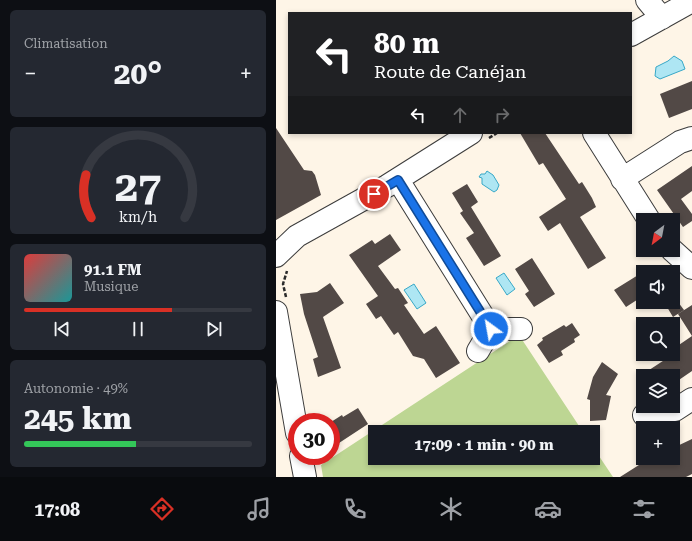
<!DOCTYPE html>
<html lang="fr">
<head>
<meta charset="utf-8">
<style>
	body { margin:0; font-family:"Roboto Serif",serif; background:#242831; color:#f1f3f6; height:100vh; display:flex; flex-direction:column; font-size:15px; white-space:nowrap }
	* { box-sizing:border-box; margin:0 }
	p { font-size:13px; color:#9ea1a6 }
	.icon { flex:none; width:22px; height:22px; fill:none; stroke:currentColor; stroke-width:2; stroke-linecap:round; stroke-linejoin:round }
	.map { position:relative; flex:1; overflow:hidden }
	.details { display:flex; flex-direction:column; gap:10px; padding:10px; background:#0d0f14; width:276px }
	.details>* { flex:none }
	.guide { position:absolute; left:12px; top:12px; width:344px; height:122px; border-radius:0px; box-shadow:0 2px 6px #0003; background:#202124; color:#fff; overflow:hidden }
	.needle { width:26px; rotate:212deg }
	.fabs { position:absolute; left:360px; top:213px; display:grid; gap:8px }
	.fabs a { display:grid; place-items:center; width:44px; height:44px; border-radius:0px; background:#171b24; box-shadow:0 2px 6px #0003; font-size:20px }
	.speed { position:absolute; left:12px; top:413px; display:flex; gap:8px; font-size:20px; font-weight:700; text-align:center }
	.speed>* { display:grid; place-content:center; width:52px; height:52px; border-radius:50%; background:#171b24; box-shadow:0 2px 6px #0003; line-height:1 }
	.speed .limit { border:6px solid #d22; background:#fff; color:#111 }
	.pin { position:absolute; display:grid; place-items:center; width:34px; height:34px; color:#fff; margin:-17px; border:2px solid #fff; border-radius:50%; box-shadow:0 1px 4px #0007 }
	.me { position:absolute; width:44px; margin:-22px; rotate:328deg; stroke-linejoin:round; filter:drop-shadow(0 0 3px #0008) }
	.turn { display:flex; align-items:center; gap:14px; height:84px; padding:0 20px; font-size:18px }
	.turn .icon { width:52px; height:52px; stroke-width:2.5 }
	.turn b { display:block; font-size:28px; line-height:34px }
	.lanes { display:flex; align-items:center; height:38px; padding:0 20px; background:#0003; justify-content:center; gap:20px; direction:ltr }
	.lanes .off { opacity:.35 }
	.big { font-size:30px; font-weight:700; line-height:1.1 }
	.details .tile { flex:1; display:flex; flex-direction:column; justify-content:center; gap:6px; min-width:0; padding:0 14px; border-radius:6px; background:#242831 }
	.details .dial { align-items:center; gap:0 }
	.dial svg { height:104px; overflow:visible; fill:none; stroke:#363941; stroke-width:7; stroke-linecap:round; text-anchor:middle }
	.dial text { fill:#f1f3f6; stroke:none }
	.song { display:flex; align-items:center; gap:12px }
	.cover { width:48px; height:48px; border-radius:6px; background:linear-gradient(135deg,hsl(0 70% 55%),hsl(180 70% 35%)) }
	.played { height:4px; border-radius:2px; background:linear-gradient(90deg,#d93025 65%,#363941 65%) }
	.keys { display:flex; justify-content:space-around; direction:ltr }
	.heat { display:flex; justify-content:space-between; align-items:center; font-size:22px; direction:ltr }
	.charge { height:6px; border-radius:3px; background:linear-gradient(90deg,#34c759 49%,#363941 0) }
	.trip { position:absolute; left:92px; top:425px; width:232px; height:40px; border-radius:0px; background:#171b24; box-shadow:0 2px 6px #0003; font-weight:700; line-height:40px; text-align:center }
	.dock { display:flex; height:64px; justify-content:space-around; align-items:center; background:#090b0e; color:#9ea1a6 }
	.dock .icon { width:28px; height:28px }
	.dock .selected { color:#d93025 }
	.dock b { font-size:18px; color:#f1f3f6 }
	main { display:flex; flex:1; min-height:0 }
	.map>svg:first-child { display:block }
	.forest { fill:#bdd693 }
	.water { fill:#aee6f3; stroke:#38a8c7 }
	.building { fill:#524946 }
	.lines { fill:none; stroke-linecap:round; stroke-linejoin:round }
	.minor-casing { stroke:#3c3c3c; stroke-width:24 }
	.path { stroke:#2b2b2b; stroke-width:2.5; stroke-dasharray:4 2; stroke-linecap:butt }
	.minor { stroke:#fff; stroke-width:22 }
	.route-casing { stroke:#114b97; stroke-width:10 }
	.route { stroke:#1a73e8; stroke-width:7 }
</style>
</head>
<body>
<main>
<section class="details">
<div class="tile"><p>Climatisation</p>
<div class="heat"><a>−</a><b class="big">20°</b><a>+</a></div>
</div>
<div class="tile dial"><svg viewBox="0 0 100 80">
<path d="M14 69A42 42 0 1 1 86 69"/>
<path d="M14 69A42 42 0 0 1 10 36" stroke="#d93025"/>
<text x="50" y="56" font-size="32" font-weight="700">27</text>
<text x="50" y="72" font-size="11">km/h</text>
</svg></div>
<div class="tile">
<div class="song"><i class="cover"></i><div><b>91.1 FM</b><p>Musique</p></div></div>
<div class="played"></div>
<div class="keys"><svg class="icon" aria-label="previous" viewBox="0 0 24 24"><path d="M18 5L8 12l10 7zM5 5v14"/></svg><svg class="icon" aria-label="pause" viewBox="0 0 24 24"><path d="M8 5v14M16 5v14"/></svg><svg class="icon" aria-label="next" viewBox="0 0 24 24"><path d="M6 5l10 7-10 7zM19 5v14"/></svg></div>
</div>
<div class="tile"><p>Autonomie · 49%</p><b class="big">245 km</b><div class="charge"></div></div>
</section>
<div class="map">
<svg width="416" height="477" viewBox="0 0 416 477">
	<rect width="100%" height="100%" fill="#fef5e7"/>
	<path class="forest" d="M 243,335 L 307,432 L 99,432 L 99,458 L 317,458 L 317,447 L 337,477 L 47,477 L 45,465 Z"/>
	<path class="water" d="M 398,56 L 406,61 L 409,69 L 384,79 L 379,76 L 380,67 L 392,61 Z
		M 211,171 L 217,175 L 223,185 L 221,190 L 218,192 L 206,184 L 206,178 L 203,177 L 205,174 L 209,174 Z
		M 228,273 L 239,289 L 231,295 L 220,278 Z
		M 138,284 L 150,303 L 141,309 L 128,290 Z"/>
	<path class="building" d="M 416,81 L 416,109 L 393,118 L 384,94 Z
		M 0,128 L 28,170 L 36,171 L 39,175 L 45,195 L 0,220 Z
		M 244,133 L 269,133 L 303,184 L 306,182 L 316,198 L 320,207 L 304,217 L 330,258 L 312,269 L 284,223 L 272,231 L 263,217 L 290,199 L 267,163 L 263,165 Z
		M 416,166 L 416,191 L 405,199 L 416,214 L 416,221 L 407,227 L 381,190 Z
		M 191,184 L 202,202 L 195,207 L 225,256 L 208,266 L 190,238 L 198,233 L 184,213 L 187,211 L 176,193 Z
		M 114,234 L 125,250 L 102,266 L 119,289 L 122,288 L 132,303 L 128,305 L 148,334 L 160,326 L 184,363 L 160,378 L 148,359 L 137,356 L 122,332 L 118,335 L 105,316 L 100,319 L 90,304 L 102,296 L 73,255 L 96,240 L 99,244 Z
		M 256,258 L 279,294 L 258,307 L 249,294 L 253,291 L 239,269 Z
		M 367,272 L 367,296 L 350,307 L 338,290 Z
		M 54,283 L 68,303 L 47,317 L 65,368 L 42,377 L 37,359 L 42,357 L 28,314 L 24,294 L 41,292 Z
		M 388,302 L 402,302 L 408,310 L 397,317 Z
		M 416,305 L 416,371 L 397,384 L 397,376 L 364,376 L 396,355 L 397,349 L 416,336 L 402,314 Z
		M 296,323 L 304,335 L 298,339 L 299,342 L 285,351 L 287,355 L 273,363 L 261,345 L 267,340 L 266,338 L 288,325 L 290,327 Z
		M 326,362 L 342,374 L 330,395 L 335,396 L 330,420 L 314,421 L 314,400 L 311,399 L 317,377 Z
		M 82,408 L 92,424 L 63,443 L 55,430 L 55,422 L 66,415 L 67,417 Z
		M 416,439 L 416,474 L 410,477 L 344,477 L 374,458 L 397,458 L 397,448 Z"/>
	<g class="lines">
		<g class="minor-casing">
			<path id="minor" d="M 371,0 L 386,18
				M 355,35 L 416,1
				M 318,133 L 373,220
				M 346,179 L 404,142 L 416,138
				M 122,180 L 215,329 L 202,351
				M 396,250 L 416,268
				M 0,256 L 21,236 L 111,186 L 195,133
				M 0,312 L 21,433
				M 215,329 L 245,329
				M 368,415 L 399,410 L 416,399
				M 25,456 L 29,477"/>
		</g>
		<path class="path" d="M 213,138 L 221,133
			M 10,297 L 7,284 L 11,271"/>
		<use href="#minor" class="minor"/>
	</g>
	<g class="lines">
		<g class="route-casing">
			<path id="route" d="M 98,194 L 122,180 L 215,329"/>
		</g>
		<use href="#route" class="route"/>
	</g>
</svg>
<div class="fabs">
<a><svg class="needle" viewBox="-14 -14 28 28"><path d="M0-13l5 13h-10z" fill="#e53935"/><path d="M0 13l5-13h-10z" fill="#9ea1a6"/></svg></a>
<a><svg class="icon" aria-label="sound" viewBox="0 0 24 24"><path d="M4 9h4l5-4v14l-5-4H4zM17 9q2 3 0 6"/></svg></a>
<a><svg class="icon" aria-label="search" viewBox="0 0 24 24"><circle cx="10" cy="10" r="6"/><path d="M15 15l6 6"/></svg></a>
<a><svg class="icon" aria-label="layers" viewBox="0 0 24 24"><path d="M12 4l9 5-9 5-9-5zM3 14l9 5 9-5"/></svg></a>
<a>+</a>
</div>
<div class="speed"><div class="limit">30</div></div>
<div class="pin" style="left:98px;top:194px;background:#d93025"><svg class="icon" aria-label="arrive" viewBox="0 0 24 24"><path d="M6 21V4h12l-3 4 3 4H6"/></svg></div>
<svg class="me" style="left:215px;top:329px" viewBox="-20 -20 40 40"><circle r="17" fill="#1a73e8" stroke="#fff" stroke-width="3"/><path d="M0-11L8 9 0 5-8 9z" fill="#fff"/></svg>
<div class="trip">17:09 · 1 min · 90 m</div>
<div class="guide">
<div class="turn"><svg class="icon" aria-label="left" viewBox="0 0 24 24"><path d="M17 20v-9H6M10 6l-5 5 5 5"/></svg><div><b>80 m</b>Route de Canéjan</div></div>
<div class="lanes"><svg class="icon" aria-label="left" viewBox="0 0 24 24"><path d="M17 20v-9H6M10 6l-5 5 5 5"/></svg><svg class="icon off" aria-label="ahead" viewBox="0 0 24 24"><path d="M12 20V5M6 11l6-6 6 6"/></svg><svg class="icon off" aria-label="right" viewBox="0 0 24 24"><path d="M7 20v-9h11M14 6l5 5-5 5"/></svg></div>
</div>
</div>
</main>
<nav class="dock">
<b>17:08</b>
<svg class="icon selected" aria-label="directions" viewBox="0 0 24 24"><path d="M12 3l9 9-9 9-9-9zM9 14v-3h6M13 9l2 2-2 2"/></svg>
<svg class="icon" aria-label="music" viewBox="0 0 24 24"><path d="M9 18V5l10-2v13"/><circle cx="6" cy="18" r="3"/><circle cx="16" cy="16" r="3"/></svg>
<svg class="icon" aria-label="phone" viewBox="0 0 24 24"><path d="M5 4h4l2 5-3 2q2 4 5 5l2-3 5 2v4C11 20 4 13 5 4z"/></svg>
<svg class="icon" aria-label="climate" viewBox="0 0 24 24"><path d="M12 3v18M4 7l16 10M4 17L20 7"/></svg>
<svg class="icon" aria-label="car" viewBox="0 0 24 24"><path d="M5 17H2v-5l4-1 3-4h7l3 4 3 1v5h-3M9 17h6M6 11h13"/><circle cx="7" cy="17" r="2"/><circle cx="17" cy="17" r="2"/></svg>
<svg class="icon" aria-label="filters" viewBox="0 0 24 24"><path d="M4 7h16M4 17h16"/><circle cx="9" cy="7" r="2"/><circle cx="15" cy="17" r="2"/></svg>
</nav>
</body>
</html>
